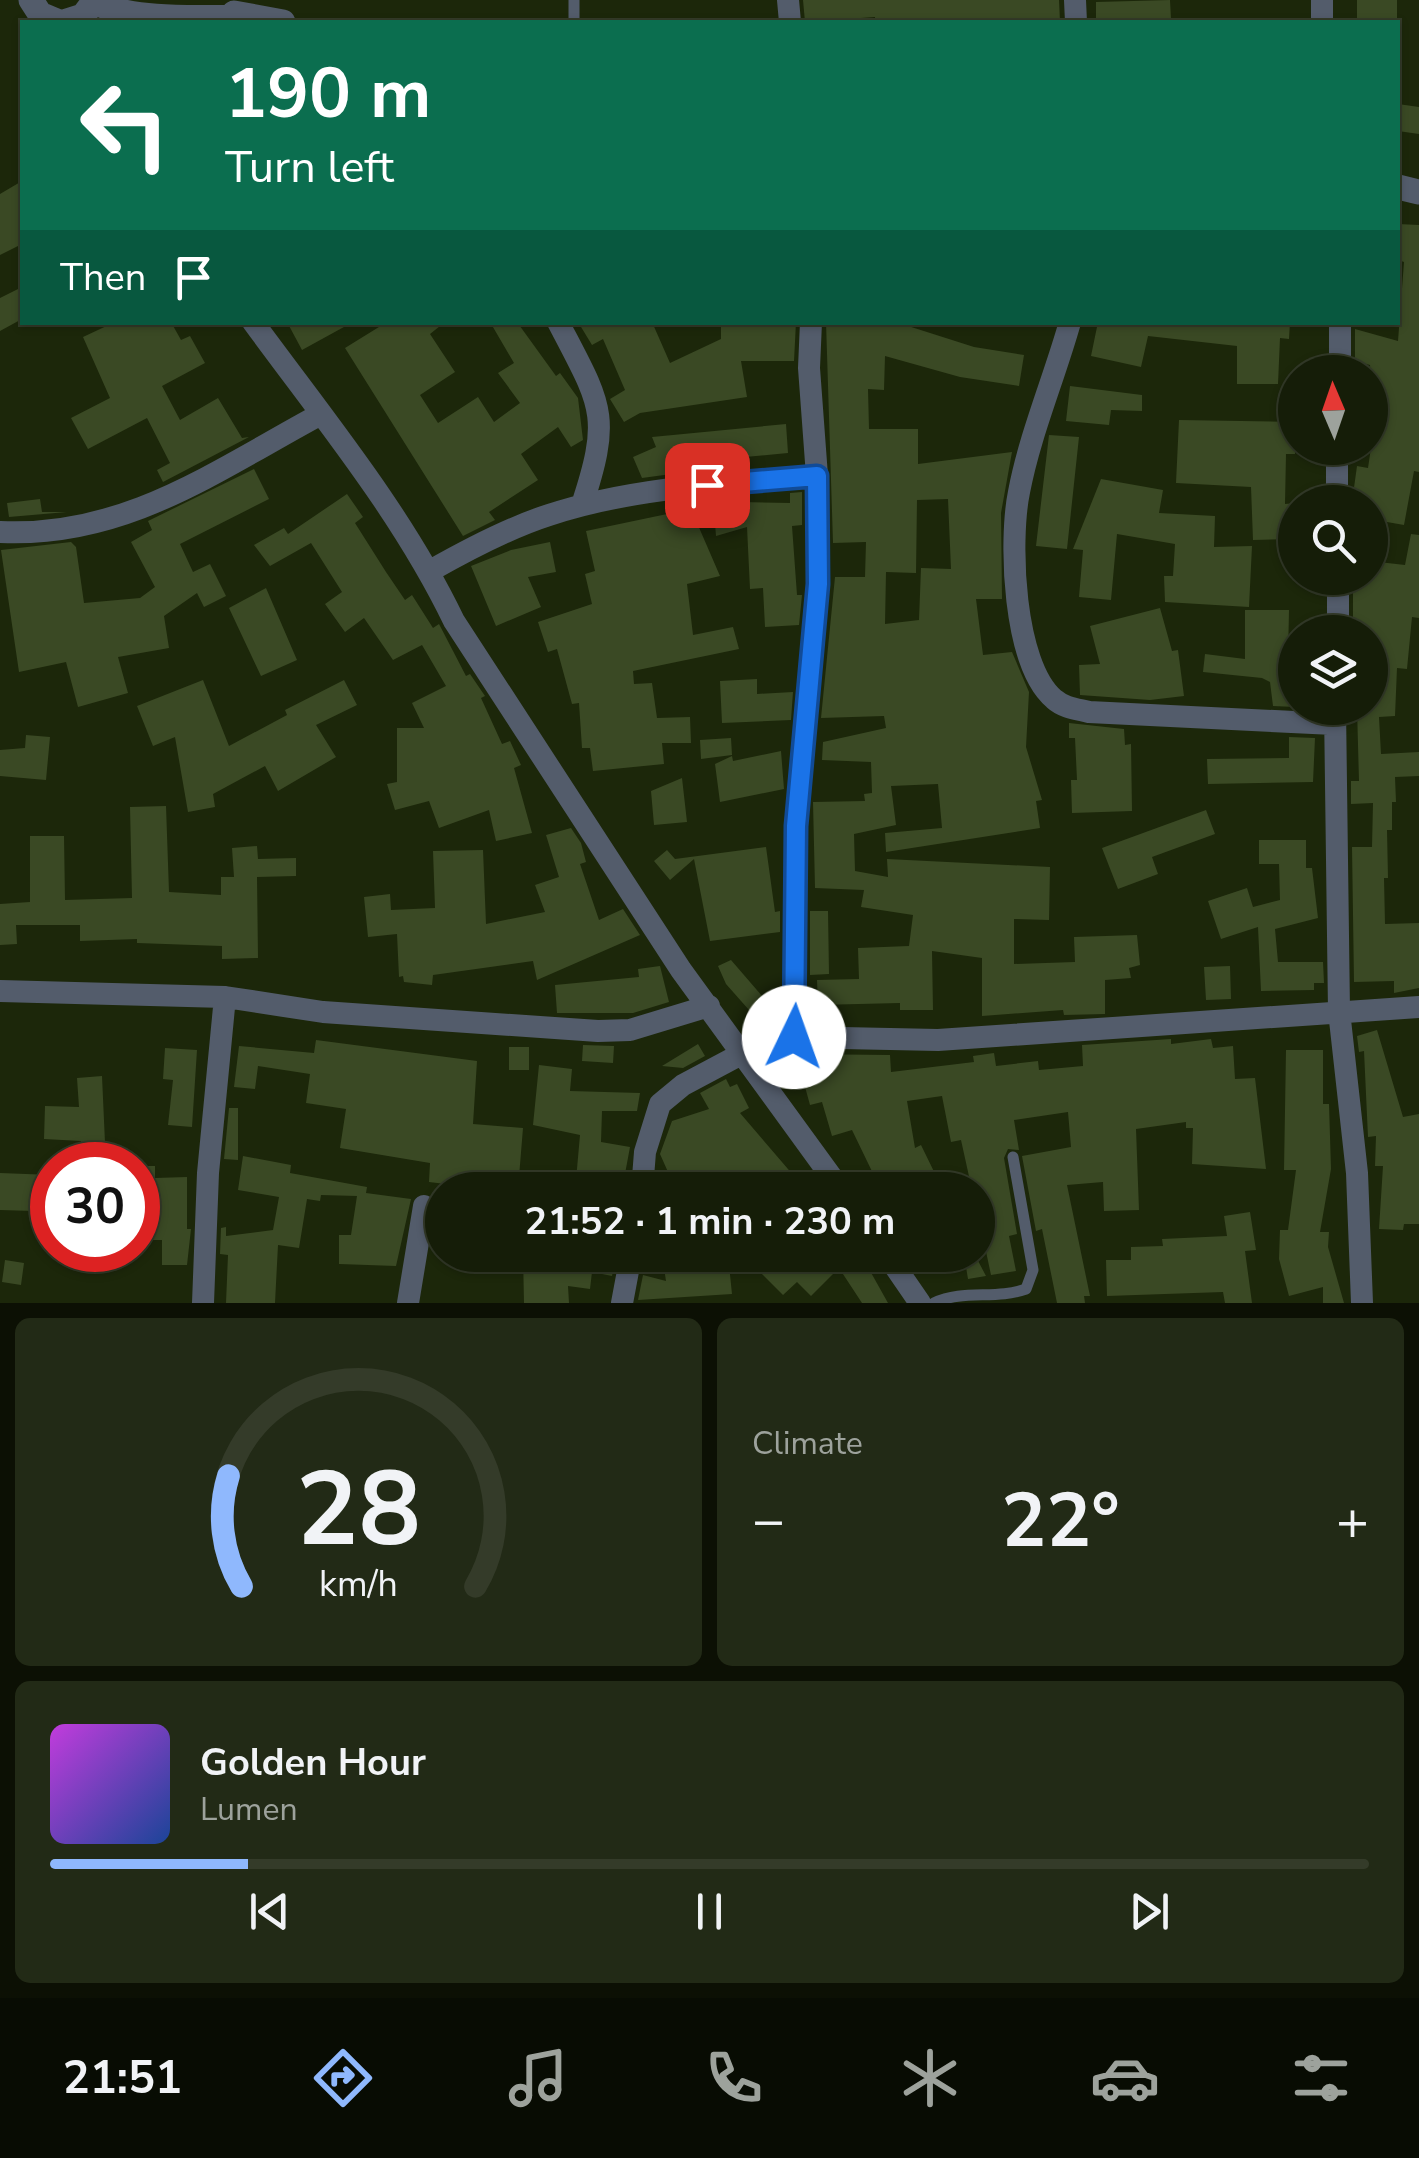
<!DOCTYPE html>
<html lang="en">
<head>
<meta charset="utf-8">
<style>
	body { margin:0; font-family:"Nunito Sans",sans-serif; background:#222a16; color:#f1f3f6; height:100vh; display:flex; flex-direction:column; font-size:38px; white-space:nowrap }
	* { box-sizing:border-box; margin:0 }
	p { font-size:32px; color:#9da29c }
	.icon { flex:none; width:55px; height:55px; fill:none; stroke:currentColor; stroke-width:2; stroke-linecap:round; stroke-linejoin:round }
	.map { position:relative; height:1303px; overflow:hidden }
	.side { display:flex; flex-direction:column; gap:15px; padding:15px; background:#0c1004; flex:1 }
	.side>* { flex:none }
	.guide { position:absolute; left:20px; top:20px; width:1380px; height:305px; border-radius:0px; box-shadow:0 2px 8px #0004,0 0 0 2px #343b29; background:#0b6e4f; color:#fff; overflow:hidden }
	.needle { width:65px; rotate:358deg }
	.fabs { position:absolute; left:1278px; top:355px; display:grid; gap:20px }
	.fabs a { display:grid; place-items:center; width:110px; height:110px; border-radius:50%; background:#151d08; box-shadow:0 2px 8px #0004,0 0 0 2px #343b29; font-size:50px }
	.speed { position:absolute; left:30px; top:1142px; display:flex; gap:20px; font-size:50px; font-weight:700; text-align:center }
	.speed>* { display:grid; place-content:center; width:130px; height:130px; border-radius:50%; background:#151d08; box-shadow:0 2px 8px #0004,0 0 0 2px #343b29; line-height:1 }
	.speed .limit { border:15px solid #d22; background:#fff; color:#111 }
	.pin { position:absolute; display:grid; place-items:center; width:85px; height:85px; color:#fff; margin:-42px; border-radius:20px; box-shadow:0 5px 15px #0006 }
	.me { position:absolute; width:110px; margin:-55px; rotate:3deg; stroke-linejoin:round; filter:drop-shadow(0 0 8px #0008) }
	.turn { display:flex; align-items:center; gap:35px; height:210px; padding:0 40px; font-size:45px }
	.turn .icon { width:130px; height:130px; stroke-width:2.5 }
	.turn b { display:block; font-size:70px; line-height:85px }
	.then { display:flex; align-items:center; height:95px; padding:0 40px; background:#0003; gap:20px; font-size:38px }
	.big { font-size:75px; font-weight:700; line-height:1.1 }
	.side .widget { flex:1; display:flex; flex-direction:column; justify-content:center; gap:15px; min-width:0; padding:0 35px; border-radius:15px; background:#222a16 }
	.side .dial { align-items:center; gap:0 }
	.dial svg { height:260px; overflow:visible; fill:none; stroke:#343b29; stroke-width:7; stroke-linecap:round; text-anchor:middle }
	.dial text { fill:#f1f3f6; stroke:none }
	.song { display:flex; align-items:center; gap:30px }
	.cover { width:120px; height:120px; border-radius:15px; background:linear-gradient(135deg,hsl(290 70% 55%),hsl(220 70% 35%)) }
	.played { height:10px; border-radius:5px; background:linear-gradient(90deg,#8fb8fd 15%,#343b29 15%) }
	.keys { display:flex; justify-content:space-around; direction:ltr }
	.heat { display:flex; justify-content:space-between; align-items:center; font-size:55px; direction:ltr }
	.side .tiles { flex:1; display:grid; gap:15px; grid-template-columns:1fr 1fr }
	.widget:last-child { grid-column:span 2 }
	.trip { position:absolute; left:425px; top:1172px; width:570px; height:100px; border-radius:50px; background:#151d08; box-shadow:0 2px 8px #0004,0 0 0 2px #343b29; font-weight:700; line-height:100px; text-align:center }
	.menu { display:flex; height:160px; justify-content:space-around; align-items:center; background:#080c03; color:#9da29c }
	.menu .icon { width:70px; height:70px }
	.menu .current { color:#8fb8fd }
	.menu b { font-size:45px; color:#f1f3f6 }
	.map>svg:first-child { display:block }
	.building { fill:#3a4924; fill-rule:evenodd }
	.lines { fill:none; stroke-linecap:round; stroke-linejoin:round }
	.service { stroke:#535c6b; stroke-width:11 }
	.minor { stroke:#535c6b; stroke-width:22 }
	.tertiary { stroke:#535c6b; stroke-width:25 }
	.route-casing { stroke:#114b97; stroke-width:25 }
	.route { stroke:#1a73e8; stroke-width:18 }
</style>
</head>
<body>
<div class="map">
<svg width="1419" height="1303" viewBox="0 0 1419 1303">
	<rect width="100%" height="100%" fill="#1c270a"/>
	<path class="building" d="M 803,0 L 1059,0 L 1060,22 L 875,22 L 875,17 L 805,22 Z
		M 1170,0 L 1171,19 L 1096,22 L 1096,2 Z
		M 1357,0 L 1397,0 L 1397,22 L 1357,22 Z
		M 1398,104 L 1419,107 L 1419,134 L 1398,131 Z
		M 22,181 L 22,244 L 0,255 L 0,194 Z
		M 1398,224 L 1419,225 L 1419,472 L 1414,471 L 1404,525 L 1370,519 L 1370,502 L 1352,502 L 1357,466 L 1368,468 L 1373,434 L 1370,365 L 1355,361 L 1355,329 L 1398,341 L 1404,262 L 1398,260 Z
		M 22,287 L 22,319 L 0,331 L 0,298 Z
		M 115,322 L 171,322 L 181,340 L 190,336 L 205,363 L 162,386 L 180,420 L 218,398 L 242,438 L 249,437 L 163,482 L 157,470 L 170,463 L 147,418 L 88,449 L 71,418 L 110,398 L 83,337 Z
		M 287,322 L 353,322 L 302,350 Z
		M 387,322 L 445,322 L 430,334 L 455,372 L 420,395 L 438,423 L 478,397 L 494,422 L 520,403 L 498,373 L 514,363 L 490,322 L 517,322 L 556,376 L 560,373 L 578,398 L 583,440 L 571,447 L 558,427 L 521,454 L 538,480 L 489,512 L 495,520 L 463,536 L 345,348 Z
		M 578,322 L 652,322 L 670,363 L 721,339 L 721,322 L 796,322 L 794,361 L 741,361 L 747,397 L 640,413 L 624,422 L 610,399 L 625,390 L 603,339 L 592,345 Z
		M 826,322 L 905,325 L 974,347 L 1024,355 L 1019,386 L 960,377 L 885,356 L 884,390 L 868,389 L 869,429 L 918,429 L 918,464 L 1012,452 L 1001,513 L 1002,599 L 976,599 L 983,655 L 1012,652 L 1029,692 L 1026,747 L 1042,800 L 1036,801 L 1040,828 L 886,852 L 885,833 L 942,828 L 938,784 L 891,786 L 896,825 L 854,834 L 855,871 L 888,877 L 887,859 L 1050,867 L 1049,920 L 1014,919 L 1014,964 L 1075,962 L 1074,937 L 1137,935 L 1140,965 L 1129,968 L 1131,978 L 1105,980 L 1105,1014 L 1064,1015 L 1063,1010 L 982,1016 L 982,958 L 932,951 L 933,1010 L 900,1010 L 900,1003 L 818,1005 L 817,980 L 859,979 L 858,948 L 909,946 L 913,915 L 861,907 L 864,890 L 815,888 L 813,802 L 865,801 L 864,794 L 872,793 L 871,762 L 822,760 L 823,742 L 886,728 L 884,716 L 821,718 L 835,577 L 865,577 L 866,542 L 833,543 ZM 948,499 L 951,569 L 921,568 L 919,620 L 885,624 L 886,572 L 916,573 L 917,500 Z
		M 1098,322 L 1290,322 L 1289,339 L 1280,338 L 1278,384 L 1237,384 L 1237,346 L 1148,336 L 1141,367 L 1091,356 Z
		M 1070,386 L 1142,395 L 1142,411 L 1111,410 L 1109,425 L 1066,421 Z
		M 1179,420 L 1295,422 L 1295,454 L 1286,454 L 1285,504 L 1295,503 L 1295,539 L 1253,540 L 1251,487 L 1176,483 Z
		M 786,424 L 788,453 L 682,463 L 679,473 L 642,478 L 633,457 L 656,447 L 652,437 Z
		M 1049,435 L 1079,437 L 1067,549 L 1036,546 Z
		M 254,469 L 269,499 L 180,544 L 193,572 L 210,564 L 226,596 L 204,607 L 197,593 L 164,616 L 169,648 L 118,657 L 128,693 L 78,707 L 66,662 L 19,672 L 1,550 L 71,542 L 76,547 L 84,603 L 140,598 L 155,587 L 131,542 L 152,530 L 148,521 Z
		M 1101,479 L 1163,490 L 1159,513 L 1215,516 L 1214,547 L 1252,546 L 1249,607 L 1165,602 L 1164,576 L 1173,576 L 1175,544 L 1117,534 L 1111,600 L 1079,597 L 1083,550 L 1073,549 Z
		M 802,492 L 802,525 L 792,526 L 797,595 L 802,595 L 799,625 L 765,627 L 763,588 L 750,589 L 747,527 L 716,536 L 713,499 L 741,497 L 741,502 L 790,503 L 790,493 Z
		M 347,494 L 363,517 L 355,523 L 386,572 L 405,600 L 412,595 L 433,628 L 439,624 L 466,676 L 470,674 L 485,696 L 481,698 L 502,744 L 510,741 L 521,765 L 514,768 L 532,833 L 496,841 L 489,810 L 439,828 L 429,801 L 395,810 L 387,784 L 397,782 L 397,728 L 424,728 L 412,703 L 446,686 L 422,645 L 393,660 L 364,618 L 345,632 L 325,604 L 342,592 L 311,543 L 270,566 L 254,545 L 284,528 L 288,534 Z
		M 40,499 L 42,512 L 67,512 L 9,517 L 7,503 Z
		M 691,509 L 720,576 L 687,584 L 693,635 L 733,627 L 739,649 L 633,671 L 634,684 L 652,683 L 657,718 L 690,717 L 691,743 L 662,743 L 664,764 L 593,771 L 590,748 L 582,748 L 579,703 L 572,704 L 557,649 L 548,652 L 538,622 L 592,604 L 585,574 L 595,571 L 586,531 Z
		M 1411,534 L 1419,535 L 1419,618 L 1412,617 L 1407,669 L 1397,668 L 1395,716 L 1379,717 L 1381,754 L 1419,752 L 1419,776 L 1395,777 L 1396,802 L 1392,802 L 1392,830 L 1387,830 L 1388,878 L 1384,878 L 1385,924 L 1419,923 L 1419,988 L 1394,993 L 1394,981 L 1354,982 L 1352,847 L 1372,847 L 1373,803 L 1351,804 L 1351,781 L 1359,781 L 1357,708 L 1370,708 L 1370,632 L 1353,631 L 1353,578 L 1370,578 L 1370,561 L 1405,565 Z
		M 550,542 L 556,572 L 528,577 L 541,607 L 496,626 L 471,566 L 511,550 Z
		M 266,588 L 297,660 L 261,676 L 229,608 Z
		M 1160,608 L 1172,651 L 1178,650 L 1184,696 L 1150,700 L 1080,695 L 1079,665 L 1100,664 L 1090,626 Z
		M 1245,610 L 1289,610 L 1288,658 L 1295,659 L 1295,707 L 1273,706 L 1270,682 L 1262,678 L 1203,672 L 1205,654 L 1245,659 Z
		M 757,679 L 757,694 L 793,692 L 791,720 L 722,723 L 720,681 Z
		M 203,680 L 229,746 L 287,715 L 285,710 L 344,680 L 357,705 L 316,725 L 336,757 L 278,791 L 265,766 L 213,794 L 215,807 L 188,812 L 175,737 L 153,746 L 137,706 Z
		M 1069,723 L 1124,729 L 1125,745 L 1131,744 L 1132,811 L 1072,813 L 1071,780 L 1077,780 L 1075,738 L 1069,738 Z
		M 26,735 L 50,737 L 46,780 L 0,776 L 0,750 L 25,748 Z
		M 1289,737 L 1315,738 L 1313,782 L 1208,784 L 1207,759 L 1289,758 Z
		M 731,738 L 732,755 L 701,759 L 700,740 Z
		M 781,751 L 784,789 L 720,802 L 715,764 L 732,756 L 733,761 Z
		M 682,778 L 687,822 L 654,825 L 651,791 Z
		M 166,806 L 169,892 L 221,895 L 221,877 L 234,877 L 232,848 L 257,846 L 258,859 L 296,858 L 296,876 L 257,877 L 258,958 L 222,959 L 222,946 L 137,943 L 137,939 L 80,941 L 80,925 L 16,925 L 17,944 L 0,945 L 0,904 L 30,902 L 30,836 L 64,836 L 65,900 L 132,898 L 130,807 Z
		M 1206,810 L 1215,834 L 1152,857 L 1158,874 L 1118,889 L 1102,848 Z
		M 571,828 L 581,843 L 586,862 L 580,864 L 599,920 L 623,909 L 640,935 L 537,980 L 533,961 L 433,975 L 432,985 L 404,982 L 403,976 L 399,977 L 397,934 L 368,937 L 364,897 L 390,894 L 391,910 L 435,908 L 433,851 L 483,850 L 486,924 L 545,912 L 535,885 L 559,877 L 546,835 Z
		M 1259,840 L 1306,840 L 1306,868 L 1312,868 L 1318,918 L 1275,929 L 1278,962 L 1323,962 L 1324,983 L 1314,983 L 1314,990 L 1261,991 L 1258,927 L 1221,939 L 1208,901 L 1247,888 L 1253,907 L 1280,900 L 1279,864 L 1259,864 Z
		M 766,847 L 775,912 L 780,911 L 780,932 L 710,941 L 694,859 L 670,880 L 654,861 L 667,850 L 675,859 Z
		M 810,911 L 828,911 L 829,974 L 810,975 Z
		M 731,960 L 775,1011 L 749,1010 L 726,984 L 718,966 Z
		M 660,966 L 669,1002 L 633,1013 L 557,1013 L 555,985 L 639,977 L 638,969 Z
		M 1230,966 L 1231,999 L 1206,1000 L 1204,967 Z
		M 1377,1030 L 1403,1117 L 1419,1114 L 1419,1224 L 1404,1224 L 1403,1230 L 1379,1229 L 1383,1166 L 1375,1166 L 1376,1136 L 1368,1137 L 1364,1051 L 1359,1052 L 1357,1036 Z
		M 1171,1039 L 1171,1044 L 1211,1039 L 1213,1048 L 1233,1046 L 1235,1079 L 1255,1078 L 1266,1169 L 1192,1164 L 1193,1128 L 1186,1128 L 1186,1122 L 1136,1129 L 1139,1210 L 1104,1211 L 1103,1182 L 1067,1185 L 1090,1296 L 1084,1296 L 1085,1303 L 1057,1303 L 1042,1229 L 1036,1231 L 1022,1156 L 1071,1147 L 1068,1112 L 1014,1120 L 1019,1150 L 1008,1149 L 1004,1158 L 1017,1234 L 1009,1236 L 1016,1271 L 991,1275 L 978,1214 L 978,1190 L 972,1190 L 961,1140 L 951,1142 L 942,1096 L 907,1101 L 915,1148 L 921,1145 L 943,1190 L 881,1190 L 852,1130 L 832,1136 L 822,1102 L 810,1105 L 796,1054 L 890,1055 L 891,1072 L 974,1062 L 973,1056 L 994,1053 L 996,1066 L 1038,1061 L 1039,1070 L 1083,1066 L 1082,1045 Z
		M 316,1040 L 477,1061 L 473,1124 L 523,1128 L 519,1177 L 464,1172 L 462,1186 L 429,1182 L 430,1163 L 340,1148 L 346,1109 L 306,1103 L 310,1074 L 258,1066 L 255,1089 L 234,1087 L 239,1046 L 314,1053 Z
		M 698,1044 L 705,1056 L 683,1068 L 662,1066 Z
		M 583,1045 L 614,1046 L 613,1063 L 582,1061 Z
		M 509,1047 L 529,1047 L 529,1070 L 509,1070 Z
		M 165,1048 L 197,1050 L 192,1127 L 168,1125 L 173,1080 L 163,1079 Z
		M 1286,1050 L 1323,1050 L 1323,1104 L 1329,1104 L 1331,1169 L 1320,1232 L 1329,1232 L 1328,1247 L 1344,1303 L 1323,1303 L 1323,1287 L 1289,1296 L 1279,1259 L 1280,1230 L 1288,1230 L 1296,1170 L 1284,1170 Z
		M 539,1065 L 572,1069 L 570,1091 L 640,1093 L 637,1111 L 602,1111 L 601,1142 L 630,1147 L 622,1190 L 585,1187 L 586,1181 L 576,1180 L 580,1135 L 533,1125 Z
		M 102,1076 L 106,1165 L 82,1165 L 81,1141 L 44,1139 L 45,1106 L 79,1107 L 77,1078 Z
		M 726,1079 L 730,1087 L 737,1084 L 749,1108 L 740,1113 L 806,1190 L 676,1190 L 660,1154 L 672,1121 L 709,1109 L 700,1093 Z
		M 229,1108 L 238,1108 L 238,1160 L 224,1159 Z
		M 243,1156 L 291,1165 L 290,1173 L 367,1187 L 366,1193 L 411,1199 L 396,1266 L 339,1264 L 339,1235 L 351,1235 L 357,1196 L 321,1195 L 320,1201 L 307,1199 L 299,1248 L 278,1245 L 275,1303 L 226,1303 L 228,1255 L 220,1254 L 221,1228 L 226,1227 L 226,1236 L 273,1230 L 279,1197 L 238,1190 Z
		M 138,1166 L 155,1166 L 155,1178 L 187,1177 L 187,1229 L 191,1229 L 187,1265 L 162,1265 L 162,1240 L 138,1240 Z
		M 0,1173 L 52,1175 L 52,1191 L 37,1190 L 33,1211 L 0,1210 Z
		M 1250,1212 L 1256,1250 L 1245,1251 L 1252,1303 L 1225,1303 L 1223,1292 L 1107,1296 L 1106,1260 L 1131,1260 L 1131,1247 L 1163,1246 L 1162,1239 L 1227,1236 L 1224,1216 Z
		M 523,1255 L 616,1255 L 612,1276 L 592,1272 L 590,1289 L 568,1286 L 569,1303 L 524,1303 Z
		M 662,1255 L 728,1255 L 732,1294 L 638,1300 L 643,1275 L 666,1281 Z
		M 762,1255 L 852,1255 L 869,1269 L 888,1303 L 862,1303 L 839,1268 L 811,1296 L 797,1282 L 783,1295 L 752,1264 Z
		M 964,1255 L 975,1255 L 986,1276 L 968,1279 Z
		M 5,1260 L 24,1263 L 21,1285 L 2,1282 Z"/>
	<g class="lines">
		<path class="service" d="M 574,0 L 574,22
			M 934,1303 C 963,1289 996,1300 1026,1289 L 1033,1270 L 1013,1157"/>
		<path class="minor" d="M 788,0 L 790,22
			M 1075,0 L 1076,22
			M 1322,22 L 1322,0
			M 253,322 C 324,419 402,513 454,621 L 681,970 L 841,1190
			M 558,322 C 601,405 612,414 582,505
			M 1070,322 C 1054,379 1030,434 1019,492 C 1009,541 1013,664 1054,699 C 1064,708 1077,709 1089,712 L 1334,724
			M 1340,372 L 1340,322
			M 1337,448 L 1337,502
			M 0,532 C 125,538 215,471 321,414
			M 430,571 C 467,550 508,528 549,515 C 633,487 729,483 817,476
			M 1338,632 L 1338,578
			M 1335,708 L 1339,1011 L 1357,1173 L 1362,1303
			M 0,991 L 225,997 L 323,1012 L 598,1031 L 630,1030 L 709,1006
			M 794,1037 L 796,827 L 818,584 L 817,476 L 809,368 L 811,322
			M 642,1190 L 645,1152 L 660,1104 L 683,1085 L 745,1052 L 794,1037 L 938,1040 L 1419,1007
			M 887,1255 L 920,1303
			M 203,1303 L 208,1173 L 225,997
			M 408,1303 L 424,1206
			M 622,1303 L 631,1255"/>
		<path class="tertiary" d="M 31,0 L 40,14 L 59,22
			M 95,2 C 131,22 206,17 248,17
			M 234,13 L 283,22
			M 64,22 L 83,16 L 95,0
			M 1398,187 L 1419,192"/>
	</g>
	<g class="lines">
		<g class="route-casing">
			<path id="route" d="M 707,485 L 817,476 L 818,584 L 796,826 L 794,1037"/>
		</g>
		<use href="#route" class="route"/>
	</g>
</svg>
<div class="fabs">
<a><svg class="needle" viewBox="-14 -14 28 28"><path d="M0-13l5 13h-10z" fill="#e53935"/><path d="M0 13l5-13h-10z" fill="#9da29c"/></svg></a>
<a><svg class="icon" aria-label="search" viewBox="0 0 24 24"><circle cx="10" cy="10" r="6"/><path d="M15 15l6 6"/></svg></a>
<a><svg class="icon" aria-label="layers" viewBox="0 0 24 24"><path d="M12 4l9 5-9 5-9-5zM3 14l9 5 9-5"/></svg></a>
</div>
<div class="speed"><div class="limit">30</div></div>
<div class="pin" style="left:707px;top:485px;background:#d93025"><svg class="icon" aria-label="arrive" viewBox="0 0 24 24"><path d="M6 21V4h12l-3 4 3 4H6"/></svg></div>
<svg class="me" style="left:794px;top:1037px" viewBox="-20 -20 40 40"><circle r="19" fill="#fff"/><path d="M0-13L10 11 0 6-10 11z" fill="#1a73e8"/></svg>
<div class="trip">21:52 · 1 min · 230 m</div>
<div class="guide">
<div class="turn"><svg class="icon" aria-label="left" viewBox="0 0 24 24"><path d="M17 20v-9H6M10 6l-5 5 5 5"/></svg><div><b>190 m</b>Turn left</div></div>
<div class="then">Then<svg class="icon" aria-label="arrive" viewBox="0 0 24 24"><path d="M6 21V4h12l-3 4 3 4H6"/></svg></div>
</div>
</div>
<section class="side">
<div class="tiles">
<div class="widget dial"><svg viewBox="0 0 100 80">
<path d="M14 69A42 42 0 1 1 86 69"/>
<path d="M14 69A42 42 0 0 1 10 35" stroke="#8fb8fd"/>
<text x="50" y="56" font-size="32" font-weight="700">28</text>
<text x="50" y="72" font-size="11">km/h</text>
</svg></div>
<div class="widget"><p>Climate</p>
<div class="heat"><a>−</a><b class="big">22°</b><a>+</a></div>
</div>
<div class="widget">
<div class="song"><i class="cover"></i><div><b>Golden Hour</b><p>Lumen</p></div></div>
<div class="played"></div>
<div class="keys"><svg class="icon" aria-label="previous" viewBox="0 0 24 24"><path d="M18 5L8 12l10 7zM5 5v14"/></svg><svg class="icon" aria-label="pause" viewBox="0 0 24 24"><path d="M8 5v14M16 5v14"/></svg><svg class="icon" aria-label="next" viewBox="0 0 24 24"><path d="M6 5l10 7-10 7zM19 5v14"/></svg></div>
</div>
</div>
</section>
<nav class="menu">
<b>21:51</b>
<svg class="icon current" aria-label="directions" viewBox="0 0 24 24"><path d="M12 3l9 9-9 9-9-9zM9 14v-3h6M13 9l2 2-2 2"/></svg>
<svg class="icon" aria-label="music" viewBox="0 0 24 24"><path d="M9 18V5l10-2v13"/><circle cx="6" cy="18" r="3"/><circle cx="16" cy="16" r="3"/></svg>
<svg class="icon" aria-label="phone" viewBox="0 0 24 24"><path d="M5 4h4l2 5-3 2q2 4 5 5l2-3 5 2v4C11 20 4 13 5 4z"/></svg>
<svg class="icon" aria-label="climate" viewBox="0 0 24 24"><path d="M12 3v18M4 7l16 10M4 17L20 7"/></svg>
<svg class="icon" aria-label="car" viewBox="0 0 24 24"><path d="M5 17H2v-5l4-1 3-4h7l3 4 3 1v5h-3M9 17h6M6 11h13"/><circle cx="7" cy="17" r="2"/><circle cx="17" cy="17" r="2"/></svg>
<svg class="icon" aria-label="filters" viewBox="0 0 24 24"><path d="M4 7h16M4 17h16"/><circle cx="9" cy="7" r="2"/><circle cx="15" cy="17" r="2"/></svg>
</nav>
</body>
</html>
